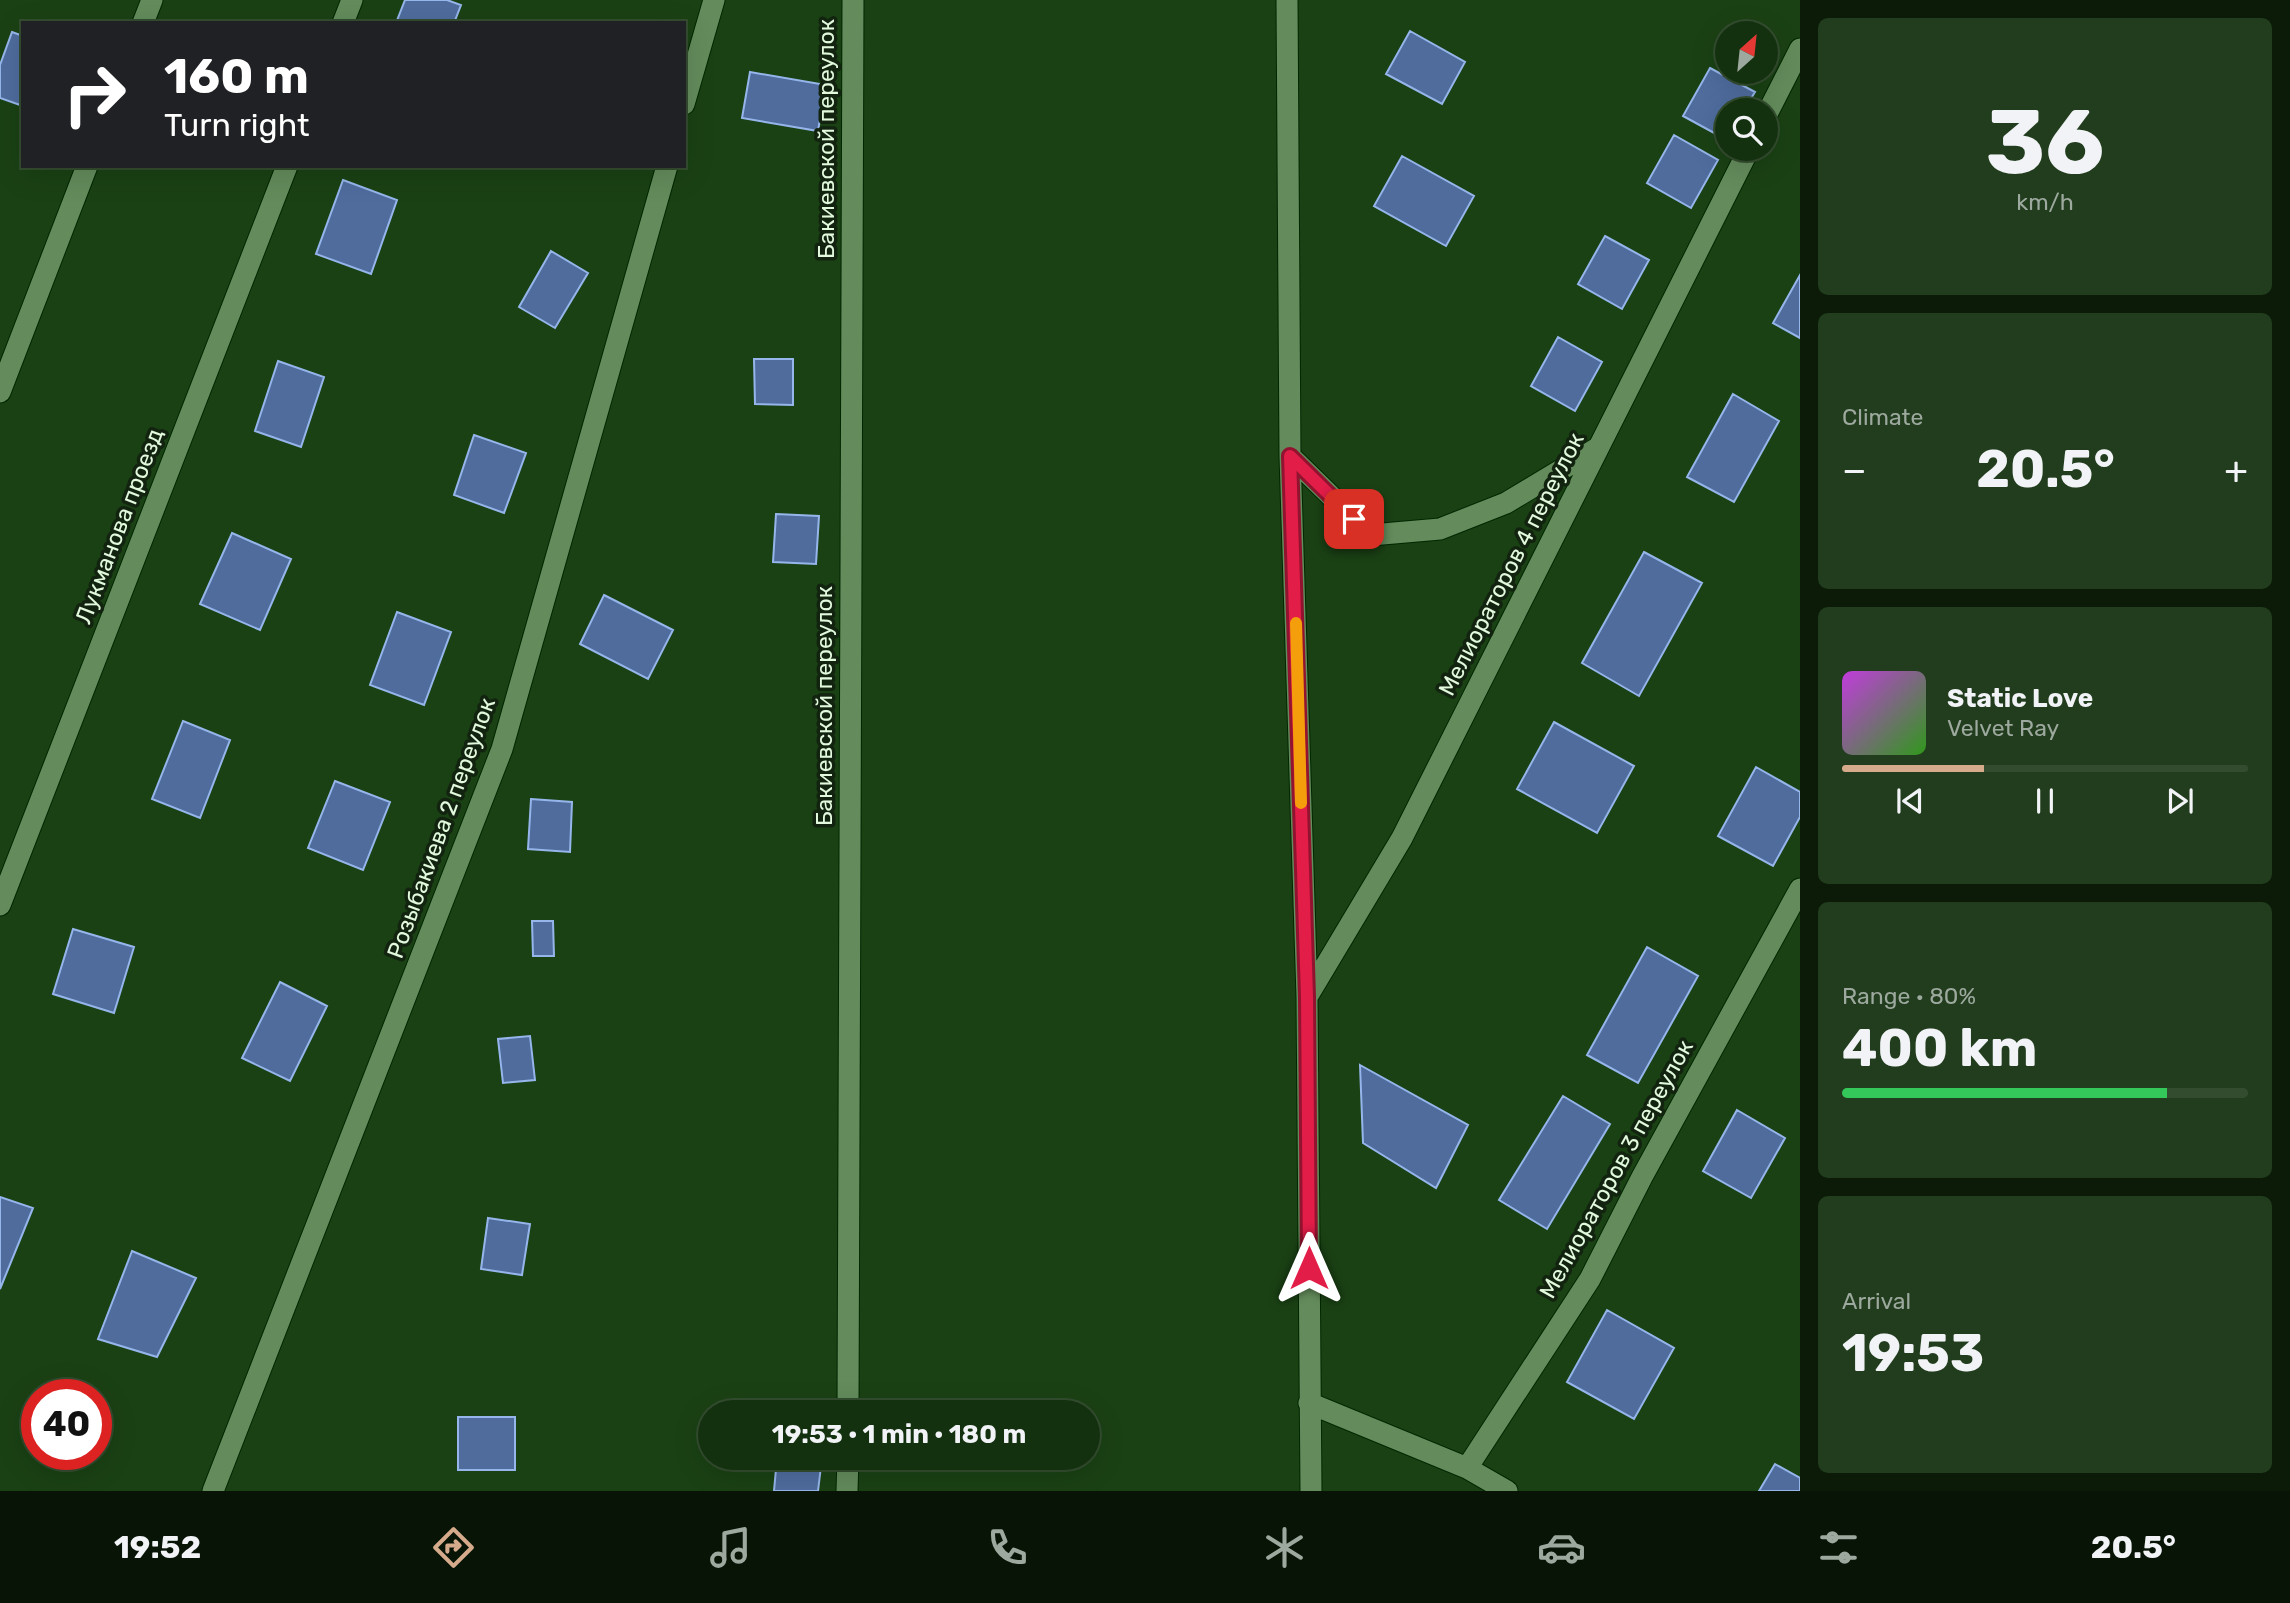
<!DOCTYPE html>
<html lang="en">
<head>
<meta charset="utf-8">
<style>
	body { margin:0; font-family:Rubik,sans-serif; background:#213d1d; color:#f1f3f6; height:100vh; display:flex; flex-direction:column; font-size:26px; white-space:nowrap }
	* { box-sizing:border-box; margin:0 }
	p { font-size:23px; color:#9da99e }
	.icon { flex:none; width:38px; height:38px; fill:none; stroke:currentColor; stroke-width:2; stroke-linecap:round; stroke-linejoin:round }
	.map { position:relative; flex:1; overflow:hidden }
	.side { display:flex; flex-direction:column; gap:18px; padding:18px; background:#0b1b08; width:490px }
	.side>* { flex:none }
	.banner { position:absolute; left:21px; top:21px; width:665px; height:147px; border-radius:0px; box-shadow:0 7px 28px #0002,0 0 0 2px #334c2f; background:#202124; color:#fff; overflow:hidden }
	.needle { width:46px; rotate:27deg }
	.fabs { position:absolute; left:1715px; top:21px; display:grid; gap:14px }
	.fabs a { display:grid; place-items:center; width:63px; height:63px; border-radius:50%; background:#14310f; box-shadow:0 7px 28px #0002,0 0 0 2px #334c2f; font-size:35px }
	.speed { position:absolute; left:21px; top:1379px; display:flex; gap:14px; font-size:35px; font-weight:700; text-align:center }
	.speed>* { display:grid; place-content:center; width:91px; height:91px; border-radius:50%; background:#14310f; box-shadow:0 7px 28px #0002,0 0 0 2px #334c2f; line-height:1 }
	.speed .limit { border:10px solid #d22; background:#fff; color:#111 }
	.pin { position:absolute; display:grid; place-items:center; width:60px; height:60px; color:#fff; margin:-30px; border-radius:14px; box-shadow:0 4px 10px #0006 }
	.me { position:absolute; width:77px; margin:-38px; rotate:0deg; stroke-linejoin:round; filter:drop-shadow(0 0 5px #0008) }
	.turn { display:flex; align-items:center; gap:24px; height:147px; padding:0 28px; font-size:32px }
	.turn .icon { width:91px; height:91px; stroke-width:2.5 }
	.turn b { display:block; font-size:49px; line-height:60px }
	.big { font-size:52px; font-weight:700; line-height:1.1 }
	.side .tile { flex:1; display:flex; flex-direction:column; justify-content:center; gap:10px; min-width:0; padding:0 24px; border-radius:10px; background:#213d1d }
	.side .dial { align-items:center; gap:0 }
	.dial b { font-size:91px; line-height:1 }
	.song { display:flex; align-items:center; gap:21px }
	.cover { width:84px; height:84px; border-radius:10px; background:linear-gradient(135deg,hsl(290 70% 55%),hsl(110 70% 35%)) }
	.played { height:7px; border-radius:4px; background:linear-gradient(90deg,#d6ab8b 35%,#334c2f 35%) }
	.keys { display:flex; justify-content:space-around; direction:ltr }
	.heat { display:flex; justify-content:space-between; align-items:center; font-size:38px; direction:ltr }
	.charge { height:10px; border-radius:5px; background:linear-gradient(90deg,#34c759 80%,#334c2f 0) }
	.trip { position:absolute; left:698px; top:1400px; width:402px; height:70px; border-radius:35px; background:#14310f; box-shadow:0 7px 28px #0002,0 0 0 2px #334c2f; font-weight:700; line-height:70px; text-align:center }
	.tab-bar { display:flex; height:112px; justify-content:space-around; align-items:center; background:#081406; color:#9da99e }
	.tab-bar .icon { width:49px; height:49px }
	.tab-bar .on { color:#d6ab8b }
	.tab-bar b { font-size:32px; color:#f1f3f6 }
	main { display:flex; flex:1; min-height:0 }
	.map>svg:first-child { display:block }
	.building { fill:#4f6c9d; stroke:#96b6eb; stroke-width:2 }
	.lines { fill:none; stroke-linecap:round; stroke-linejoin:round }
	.minor-casing { stroke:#002700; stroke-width:23 }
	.minor { stroke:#638b5b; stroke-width:21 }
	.route-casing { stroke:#92132f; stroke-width:18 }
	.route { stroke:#e11d48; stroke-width:12 }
	.slow { stroke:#f59e0b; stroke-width:12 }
	.labels { text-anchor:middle; stroke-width:7; stroke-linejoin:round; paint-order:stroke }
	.street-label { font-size:23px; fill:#e2f9de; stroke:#12230f }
</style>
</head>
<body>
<main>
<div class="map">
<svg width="1800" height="1491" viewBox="0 0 1800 1491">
	<rect width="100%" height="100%" fill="#1a4114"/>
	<path class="building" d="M 405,0 L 447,0 L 461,5 L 454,23 L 396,23 Z
		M 1410,31 L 1465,62 L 1442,104 L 1386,74 Z
		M 12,32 L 23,36 L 23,106 L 0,98 L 0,65 Z
		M 1710,68 L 1755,92 L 1744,110 L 1727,110 L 1727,140 L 1683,116 Z
		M 750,72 L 826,85 L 818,131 L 742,118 Z
		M 1674,135 L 1718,160 L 1691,208 L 1647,183 Z
		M 1402,156 L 1474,196 L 1446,246 L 1374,206 Z
		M 343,180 L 397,200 L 371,274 L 316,254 Z
		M 1605,236 L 1649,260 L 1622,309 L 1578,284 Z
		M 551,251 L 588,273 L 555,328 L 519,307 Z
		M 1800,275 L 1800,338 L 1773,323 Z
		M 1558,337 L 1602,362 L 1575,411 L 1531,386 Z
		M 754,359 L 793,359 L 793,405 L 755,404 Z
		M 278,361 L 324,377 L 301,447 L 255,431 Z
		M 1733,394 L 1779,421 L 1734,502 L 1687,477 Z
		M 474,435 L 526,453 L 504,513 L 454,495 Z
		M 776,514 L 819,516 L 816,564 L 773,562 Z
		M 232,533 L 291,559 L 260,630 L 200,604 Z
		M 1644,552 L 1702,583 L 1639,696 L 1582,663 Z
		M 604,595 L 673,630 L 648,679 L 580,644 Z
		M 397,612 L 451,632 L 424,705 L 370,685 Z
		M 183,721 L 230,740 L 200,818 L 152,799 Z
		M 1554,722 L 1634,766 L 1597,833 L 1517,789 Z
		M 1756,767 L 1800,792 L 1800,817 L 1773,866 L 1718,836 Z
		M 335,781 L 390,802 L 363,870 L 308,848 Z
		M 531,799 L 572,802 L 570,852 L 528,849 Z
		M 532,921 L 553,921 L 554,956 L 533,956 Z
		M 73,929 L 134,947 L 114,1013 L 53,994 Z
		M 1647,947 L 1698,976 L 1638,1083 L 1587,1055 Z
		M 280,982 L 327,1006 L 290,1081 L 242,1058 Z
		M 530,1036 L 535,1080 L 503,1083 L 498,1039 Z
		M 1360,1065 L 1468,1125 L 1436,1188 L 1363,1143 Z
		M 1563,1096 L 1610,1124 L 1547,1229 L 1499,1200 Z
		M 1737,1110 L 1785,1138 L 1751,1198 L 1703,1171 Z
		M 0,1197 L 33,1208 L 0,1289 Z
		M 488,1218 L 530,1224 L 522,1275 L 481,1269 Z
		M 132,1251 L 196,1278 L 157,1357 L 98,1339 Z
		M 1607,1310 L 1674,1348 L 1634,1419 L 1567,1382 Z
		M 458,1417 L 515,1417 L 515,1470 L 458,1470 Z
		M 777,1458 L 822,1458 L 818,1491 L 774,1491 Z
		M 1775,1464 L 1800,1478 L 1800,1491 L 1759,1491 Z"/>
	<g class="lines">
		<g class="minor-casing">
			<path id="minor" d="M 1287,0 L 1290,456 L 1307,997 L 1311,1491
				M 143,23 L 152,0
				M 343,23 L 352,0
				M 684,104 L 714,0
				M 1766,116 L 1800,49
				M 0,392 L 87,166
				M 1290,456 L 1371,535 L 1440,529 L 1506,503 L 1599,447
				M 0,905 L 287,166
				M 1307,997 L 1402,838 L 1749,149
				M 1309,1403 L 1467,1468 L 1507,1491
				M 848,1412 L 853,0
				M 1467,1468 L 1590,1279 L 1642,1177 L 1800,889
				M 213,1491 L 502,749 L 667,166
				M 847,1491 L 848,1458"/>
		</g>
		<use href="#minor" class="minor"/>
	</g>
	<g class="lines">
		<g class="route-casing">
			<path id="route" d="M 1309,1268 L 1307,997 L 1290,456 L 1354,519"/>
		</g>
		<use href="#route" class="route"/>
		<path class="slow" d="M 1296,623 L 1301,803"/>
	</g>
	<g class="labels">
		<g class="street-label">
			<text transform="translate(826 139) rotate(-90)" y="8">Бакиевской переулок</text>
			<text transform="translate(119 526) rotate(-69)" y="8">Лукманова проезд</text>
			<text transform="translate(1511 564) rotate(-63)" y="8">Мелиораторов 4 переулок</text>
			<text transform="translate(824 706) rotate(-90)" y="8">Бакиевской переулок</text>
			<text transform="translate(441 828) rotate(-70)" y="8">Розыбакиева 2 переулок</text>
			<text transform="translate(1616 1169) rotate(-61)" y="8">Мелиораторов 3 переулок</text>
		</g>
	</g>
</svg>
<div class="fabs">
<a><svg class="needle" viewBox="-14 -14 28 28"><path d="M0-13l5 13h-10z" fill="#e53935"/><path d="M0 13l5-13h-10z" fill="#9da99e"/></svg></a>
<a><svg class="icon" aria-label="search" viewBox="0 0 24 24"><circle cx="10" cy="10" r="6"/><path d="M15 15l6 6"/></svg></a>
</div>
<div class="speed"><div class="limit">40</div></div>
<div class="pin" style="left:1354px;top:519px;background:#d93025"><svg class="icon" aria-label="arrive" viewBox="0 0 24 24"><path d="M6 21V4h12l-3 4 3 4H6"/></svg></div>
<svg class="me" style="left:1309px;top:1268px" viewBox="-20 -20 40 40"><path d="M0-17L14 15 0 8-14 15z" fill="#e11d48" stroke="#fff" stroke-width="4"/></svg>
<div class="trip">19:53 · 1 min · 180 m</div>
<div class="banner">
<div class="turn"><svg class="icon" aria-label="right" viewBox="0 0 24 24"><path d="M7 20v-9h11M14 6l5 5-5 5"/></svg><div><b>160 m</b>Turn right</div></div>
</div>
</div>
<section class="side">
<div class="tile dial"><b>36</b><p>km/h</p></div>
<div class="tile"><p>Climate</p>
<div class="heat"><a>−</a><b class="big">20.5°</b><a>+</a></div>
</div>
<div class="tile">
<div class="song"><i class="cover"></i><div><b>Static Love</b><p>Velvet Ray</p></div></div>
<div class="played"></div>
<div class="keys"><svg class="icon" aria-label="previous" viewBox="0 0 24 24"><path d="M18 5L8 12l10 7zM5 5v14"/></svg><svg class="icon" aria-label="pause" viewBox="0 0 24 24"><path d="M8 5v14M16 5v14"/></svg><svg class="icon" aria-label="next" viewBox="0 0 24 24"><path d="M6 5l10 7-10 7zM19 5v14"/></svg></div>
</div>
<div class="tile"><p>Range · 80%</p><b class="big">400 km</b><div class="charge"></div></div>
<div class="tile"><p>Arrival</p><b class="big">19:53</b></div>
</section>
</main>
<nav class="tab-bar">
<b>19:52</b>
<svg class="icon on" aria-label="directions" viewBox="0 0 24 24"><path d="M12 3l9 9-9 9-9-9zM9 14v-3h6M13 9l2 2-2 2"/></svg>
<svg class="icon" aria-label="music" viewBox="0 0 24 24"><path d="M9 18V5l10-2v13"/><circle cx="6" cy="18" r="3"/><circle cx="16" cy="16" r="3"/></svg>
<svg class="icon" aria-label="phone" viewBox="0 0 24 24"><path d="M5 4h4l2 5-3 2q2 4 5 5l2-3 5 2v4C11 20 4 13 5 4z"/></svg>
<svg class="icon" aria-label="climate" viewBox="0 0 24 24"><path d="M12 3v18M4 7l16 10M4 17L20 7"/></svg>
<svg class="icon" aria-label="car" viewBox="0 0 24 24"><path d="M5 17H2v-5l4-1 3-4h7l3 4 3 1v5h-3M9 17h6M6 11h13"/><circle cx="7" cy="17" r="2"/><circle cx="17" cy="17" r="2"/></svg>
<svg class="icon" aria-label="filters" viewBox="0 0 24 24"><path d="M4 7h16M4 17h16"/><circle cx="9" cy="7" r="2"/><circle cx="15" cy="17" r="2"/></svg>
<b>20.5°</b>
</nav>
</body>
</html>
